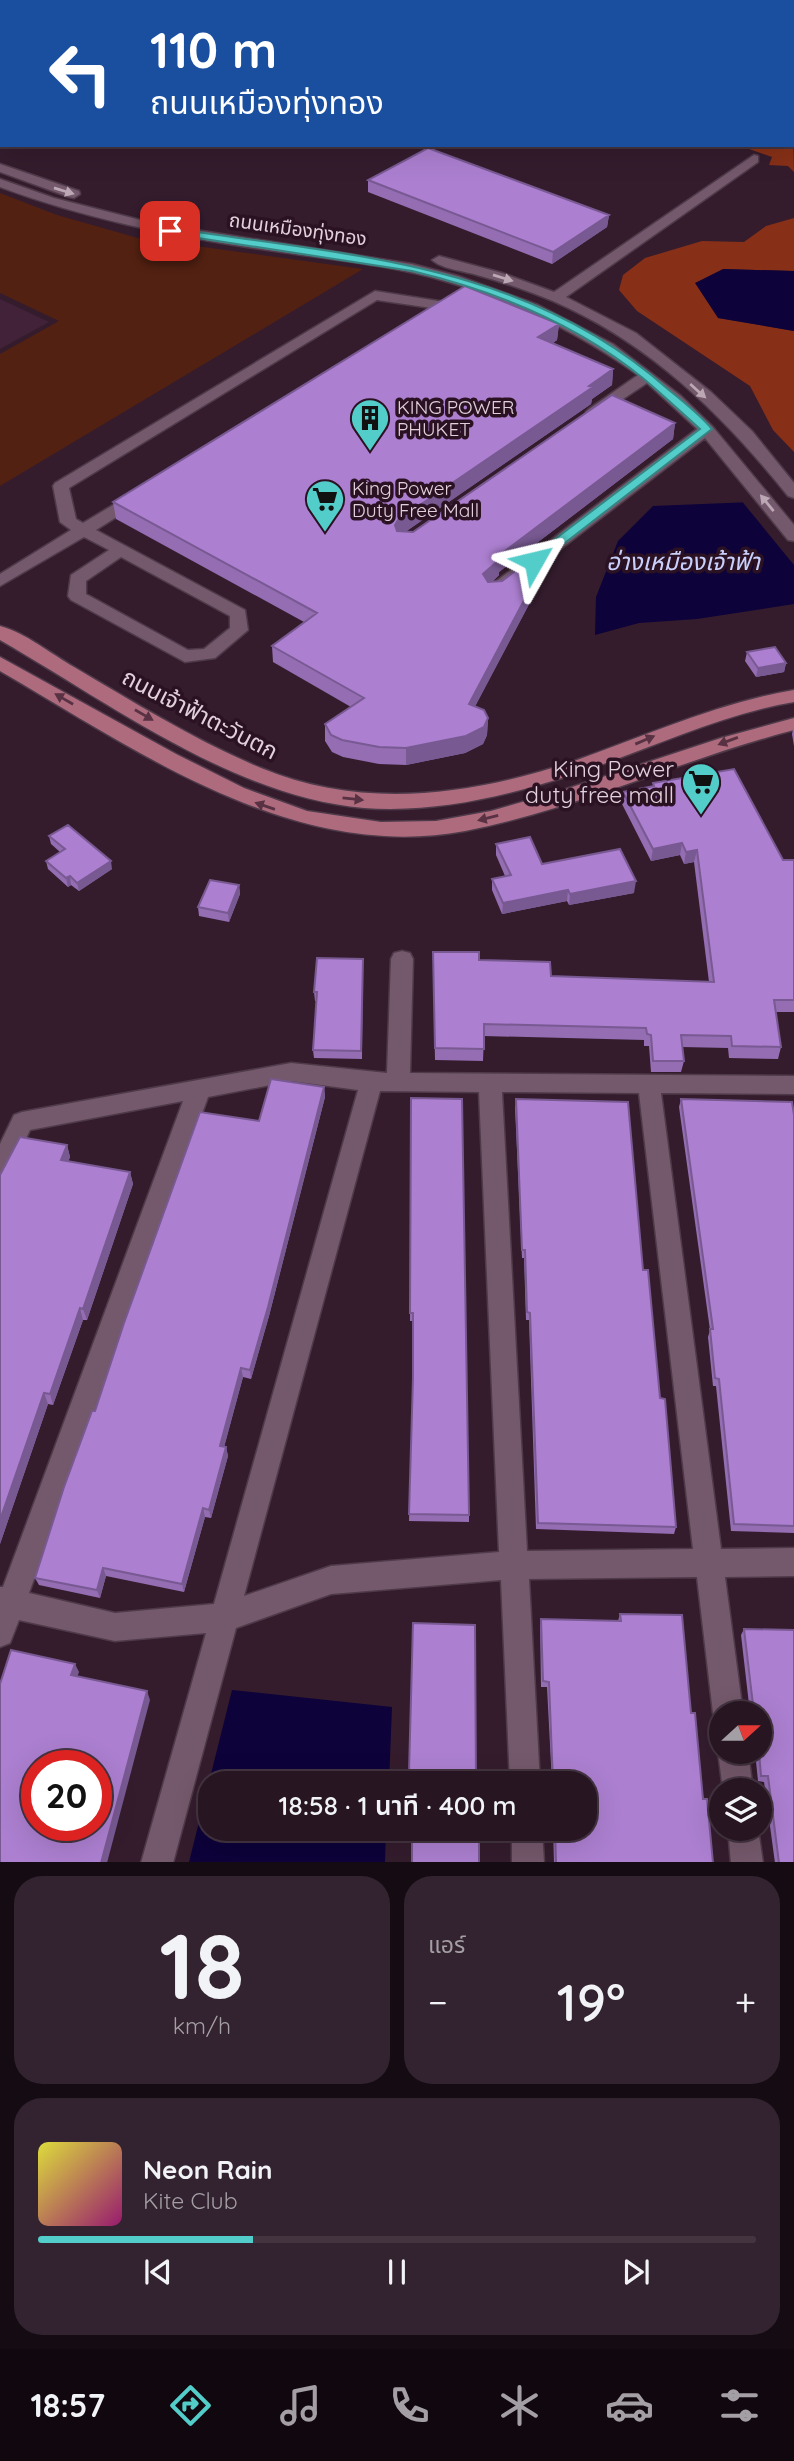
<!DOCTYPE html>
<html lang="th">
<head>
<meta charset="utf-8">
<style>
	body { margin:0; font-family:Quicksand,"Noto Sans Thai",sans-serif; background:#33222f; color:#f1f3f6; height:100vh; display:flex; flex-direction:column; font-size:26px; white-space:nowrap }
	* { box-sizing:border-box; margin:0 }
	p { font-size:23px; color:#a49fa5 }
	.icon { flex:none; width:38px; height:38px; fill:none; stroke:currentColor; stroke-width:2; stroke-linecap:round; stroke-linejoin:round }
	.map { position:relative; height:1862px; overflow:hidden }
	.side { display:flex; flex-direction:column; gap:14px; padding:14px; background:#150c13; flex:1 }
	.side>* { flex:none }
	.top-card { position:absolute; left:0px; top:0px; width:794px; height:147px; box-shadow:0 7px 28px #0002,0 0 0 2px #433440; background:#1a4fa0; color:#fff; overflow:hidden }
	.needle { width:46px; rotate:69deg }
	.buttons { position:absolute; left:709px; top:1701px; display:grid; gap:14px }
	.buttons a { display:grid; place-items:center; width:63px; height:63px; border-radius:50%; background:#271522; box-shadow:0 7px 28px #0002,0 0 0 2px #433440; font-size:35px }
	.speed { position:absolute; left:21px; top:1750px; display:flex; gap:14px; font-size:35px; font-weight:700; text-align:center }
	.speed>* { display:grid; place-content:center; width:91px; height:91px; border-radius:50%; background:#271522; box-shadow:0 7px 28px #0002,0 0 0 2px #433440; line-height:1 }
	.speed .limit { border:10px solid #d22; background:#fff; color:#111 }
	.pin { position:absolute; display:grid; place-items:center; width:60px; height:60px; color:#fff; margin:-30px; border-radius:14px; box-shadow:0 4px 10px #0006 }
	.me { position:absolute; width:77px; margin:-38px; rotate:53deg; stroke-linejoin:round; filter:drop-shadow(0 0 5px #0008) }
	.turn { display:flex; align-items:center; gap:24px; height:147px; padding:0 35px; font-size:32px }
	.turn .icon { width:91px; height:91px; stroke-width:2.5 }
	.turn b { display:block; font-size:49px; line-height:60px }
	.big { font-size:52px; font-weight:600; line-height:1.1 }
	.side .widget { flex:1; display:flex; flex-direction:column; justify-content:center; gap:10px; min-width:0; padding:0 24px; border-radius:28px; background:#33222f }
	.side .dial { align-items:center; gap:0 }
	.dial b { font-size:91px; line-height:1 }
	.song { display:flex; align-items:center; gap:21px }
	.cover { width:84px; height:84px; border-radius:10px; background:linear-gradient(135deg,hsl(60 70% 55%),hsl(320 70% 35%)) }
	.played { height:7px; border-radius:4px; background:linear-gradient(90deg,#53cdc9 30%,#433440 30%) }
	.keys { display:flex; justify-content:space-around; direction:ltr }
	.heat { display:flex; justify-content:space-between; align-items:center; font-size:38px; direction:ltr }
	.side .tiles { flex:1; display:grid; gap:14px; grid-template-columns:1fr 1fr }
	.widget:last-child { grid-column:span 2 }
	.trip { position:absolute; left:198px; top:1771px; width:399px; height:70px; border-radius:28px; background:#271522; box-shadow:0 7px 28px #0002,0 0 0 2px #433440; font-weight:600; line-height:70px; text-align:center }
	.tabs { display:flex; height:112px; justify-content:space-around; align-items:center; background:#10080e; color:#a49fa5 }
	.tabs .icon { width:49px; height:49px }
	.tabs .on { color:#53cdc9 }
	.tabs b { font-size:32px; color:#f1f3f6 }
	.map>svg:first-child { display:block }
	.built { fill:#412238 }
	.green { fill:#532112 }
	.forest { fill:#873017 }
	.water { fill:#0d023a }
	.pier { fill:#341c2d }
	.lines { fill:none; stroke-linecap:round; stroke-linejoin:round }
	.minor-casing { stroke:#4f3a49; stroke-width:3 }
	.major-casing { stroke:#4f3a49; stroke-width:3 }
	.path { stroke:#6c5665; stroke-width:2.5; stroke-dasharray:4.5 2; stroke-linecap:butt }
	.minor { fill:#74586b; fill-rule:evenodd }
	.major { fill:#ae6b7e; fill-rule:evenodd }
	.wall { fill:#946db3 }
	.shaded-wall { fill:#785992 }
	.building { fill:#ac7fd0; stroke:#785992; stroke-width:2; fill-rule:evenodd }
	.oneway { fill:#bca7b4 }
	.oneway2 { fill:#583143 }
	.route { fill:#53cdc9; stroke:#368583; stroke-width:2 }
	.labels { text-anchor:middle; stroke-width:7; stroke-linejoin:round; paint-order:stroke }
	.far-street-label { font-size:19px; fill:#e2d1dc; stroke:#2a1223 }
	.far-poi-label { font-size:19px; fill:#e2d1dc; stroke:#2a1223; text-anchor:start }
	.street-label { font-size:23px; fill:#e2d1dc; stroke:#2a1223 }
	.poi-label { font-size:23px; fill:#e2d1dc; stroke:#2a1223; text-anchor:end }
	.water-label { font-size:24px; font-style:italic; fill:#cad0fc; stroke:#2a1223 }
</style>
</head>
<body>
<div class="map">
<svg width="794" height="1863" viewBox="0 0 794 1863">
	<rect width="100%" height="100%" fill="#341c2d"/>
	<path class="built" d="M 0,299 L 49,322 L 0,349 Z"/>
	<path class="green" d="M 0,193 L 57,215 L 138,238 L 363,269 L 0,486 L 0,354 L 59,321 L 0,293 Z"/>
	<path class="forest" d="M 793,128 L 794,172 L 788,166 L 769,165 L 772,157 L 738,145 L 793,145 Z
		M 794,218 L 794,271 L 723,269 L 718,318 L 794,331 L 794,452 L 773,430 L 750,386 L 637,311 L 619,290 L 623,275 L 645,258 L 702,241 L 744,242 L 766,226 Z"/>
	<path class="water" d="M 723,269 L 794,271 L 794,331 L 718,318 L 695,283 Z
		M 794,487 L 794,604 L 697,619 L 639,623 L 595,635 L 596,597 L 618,541 L 653,506 L 752,502 Z
		M 232,1690 L 392,1707 L 389,1783 L 210,1783 L 210,1829 L 386,1829 L 385,1862 L 189,1862 Z"/>
	<path class="pier" d="M 794,483 L 794,565 L 740,499 L 751,499 Z"/>
	<g class="lines">
		<g class="minor-casing">
			<path id="minor" d="M 754,155 L 758,156 L 758,162 L 566,297 L 636,333 L 711,392 L 752,431 L 794,483 L 794,498 L 788,496 C 723,415 650,343 553,301 C 528,291 503,282 477,275 C 464,271 442,269 432,260 L 439,256 L 502,273 L 554,292 Z
				M 0,164 L 79,191 L 80,194 L 74,198 L 69,197 L 0,172 Z
				M 0,179 L 54,198 L 152,223 L 412,264 L 458,276 L 538,305 L 613,344 L 681,396 L 712,426 L 794,525 L 794,541 L 788,540 L 705,438 L 506,591 L 494,591 L 491,587 L 494,583 L 697,429 L 647,383 L 599,415 L 589,415 L 586,412 L 589,409 L 638,375 C 580,334 517,302 448,282 C 385,263 318,258 254,248 C 167,235 83,218 0,187 Z
				M 375,291 L 445,302 L 452,306 L 445,310 L 377,300 L 69,488 L 76,519 L 83,523 L 133,493 L 145,493 L 147,496 L 145,499 L 96,530 L 245,610 L 248,630 L 215,658 L 185,662 L 71,600 L 68,596 L 71,575 L 109,550 L 84,537 L 0,586 L 0,574 L 71,530 L 60,522 L 53,486 L 55,483 ZM 121,557 L 230,616 L 230,628 L 204,649 L 188,650 L 86,594 L 86,581 Z
				M 402,951 L 410,953 L 413,959 L 410,1073 L 794,1076 L 794,1094 L 661,1093 L 721,1549 L 794,1548 L 794,1576 L 725,1577 L 743,1713 L 721,1713 L 721,1725 L 717,1724 L 713,1713 L 697,1577 L 529,1579 L 540,1783 L 510,1783 L 501,1580 L 331,1594 L 236,1628 L 173,1863 L 141,1863 L 206,1633 L 115,1641 L 19,1620 L 10,1643 L 0,1647 L 0,1587 L 3,1587 L 183,1101 L 30,1130 L 8,1176 L 0,1179 L 0,1144 L 14,1115 L 22,1112 L 291,1063 L 387,1073 L 391,959 L 394,953 ZM 291,1081 L 358,1090 L 214,1604 L 115,1613 L 29,1593 L 208,1097 ZM 380,1091 L 479,1092 L 499,1552 L 331,1566 L 244,1596 ZM 502,1092 L 639,1093 L 693,1549 L 527,1551 Z
				M 721,1745 L 721,1752 L 748,1752 L 753,1790 L 723,1790 L 718,1752 Z
				M 512,1829 L 542,1829 L 544,1863 L 512,1863 Z
				M 728,1829 L 758,1829 L 763,1863 L 731,1863 Z"/>
		</g>
		<g class="major-casing">
			<path id="major" d="M 0,626 C 26,633 51,654 74,667 C 135,703 196,741 261,768 C 364,811 474,795 577,760 C 650,734 718,703 794,690 L 794,702 C 713,716 640,754 562,778 C 499,798 431,813 364,808 C 234,797 110,703 0,640 Z
				M 0,657 L 176,754 L 244,788 L 307,811 L 381,822 L 436,821 L 491,811 L 557,792 L 721,738 L 794,718 L 794,730 C 683,759 577,809 465,831 C 294,863 140,752 0,671 Z"/>
		</g>
		<path class="path" d="M 644,2 L 648,0"/>
		<use href="#minor" class="minor"/>
		<use href="#major" class="major"/>
	</g>
	<path class="wall" d="M 368,180 L 609,215 L 607,227 L 552,264 L 368,192 Z
		M 559,324 L 557,340 L 553,343 L 613,369 L 612,385 L 592,399 L 591,404 L 405,532 L 413,532 L 675,423 L 673,439 L 499,572 L 499,575 L 492,582 L 537,576 L 535,593 L 475,706 L 488,718 L 487,735 L 483,744 L 465,753 L 406,765 L 379,764 L 343,757 L 332,752 L 325,741 L 325,724 L 351,707 L 273,662 L 272,646 L 304,622 L 116,519 L 113,502 Z
		M 747,652 L 786,663 L 784,672 L 756,677 L 745,661 Z
		M 794,725 L 794,746 L 792,734 Z
		M 653,783 L 783,860 L 794,860 L 794,1012 L 775,1012 L 781,1047 L 778,1059 L 729,1058 L 728,1048 L 682,1047 L 684,1061 L 681,1072 L 651,1072 L 649,1046 L 644,1046 L 644,1040 L 484,1036 L 483,1061 L 435,1060 L 433,952 L 479,960 L 551,976 L 709,982 L 694,862 L 684,864 L 680,855 L 651,861 L 622,804 L 623,792 L 653,786 Z
		M 49,836 L 112,869 L 79,891 L 71,885 L 68,887 L 48,869 L 46,861 L 60,852 L 51,844 Z
		M 496,844 L 542,864 L 634,893 L 569,905 L 567,901 L 502,914 L 492,890 L 492,879 L 505,876 L 496,855 Z
		M 239,885 L 240,894 L 229,922 L 199,916 L 198,907 Z
		M 363,959 L 362,1059 L 314,1058 L 313,1050 L 316,1001 L 315,1001 L 314,992 Z
		M 324,1087 L 325,1097 L 269,1316 L 251,1379 L 243,1377 L 224,1447 L 226,1447 L 228,1456 L 211,1518 L 205,1517 L 184,1592 L 106,1576 L 100,1598 L 39,1585 L 35,1578 L 95,1411 L 259,1121 Z
		M 411,1098 L 469,1515 L 469,1522 L 409,1521 L 413,1383 L 412,1321 L 410,1321 Z
		M 516,1099 L 643,1270 L 676,1527 L 674,1534 L 536,1529 L 529,1320 L 526,1320 L 524,1258 L 522,1258 L 515,1108 Z
		M 681,1099 L 794,1115 L 794,1533 L 731,1531 L 716,1386 L 713,1386 L 708,1337 L 710,1330 L 679,1107 Z
		M 67,1145 L 70,1157 L 68,1162 L 130,1172 L 133,1184 L 87,1320 L 83,1320 L 53,1405 L 48,1404 L 0,1544 L 0,1175 Z
		M 620,1614 L 691,1713 L 713,1863 L 554,1863 L 553,1829 L 584,1829 L 584,1783 L 552,1783 L 547,1687 L 541,1687 L 540,1625 L 541,1619 L 618,1621 Z
		M 744,1629 L 794,1863 L 775,1863 L 764,1782 L 758,1781 L 755,1752 L 760,1752 L 760,1713 L 750,1713 L 741,1635 Z"/>
	<path class="shaded-wall" d="M 609,215 L 607,227 L 552,264 L 553,252 Z
		M 559,324 L 557,340 L 537,354 L 538,337 Z
		M 613,369 L 612,385 L 592,399 L 591,404 L 398,537 L 395,525 L 398,520 Z
		M 675,423 L 673,439 L 499,572 L 499,575 L 482,590 L 483,574 L 497,557 Z
		M 537,576 L 535,593 L 468,720 L 469,704 Z
		M 786,663 L 784,672 L 756,677 L 758,668 Z
		M 488,718 L 487,735 L 483,744 L 465,753 L 406,765 L 406,748 Z
		M 682,843 L 680,855 L 651,861 L 653,849 Z
		M 697,850 L 694,862 L 684,864 L 686,852 Z
		M 111,861 L 112,869 L 79,891 L 77,883 Z
		M 70,876 L 71,885 L 68,887 L 66,878 Z
		M 636,881 L 634,893 L 569,905 L 570,894 Z
		M 239,885 L 240,894 L 229,922 L 228,913 Z
		M 568,890 L 567,901 L 502,914 L 503,903 Z
		M 324,1087 L 325,1097 L 269,1316 L 251,1379 L 250,1370 Z
		M 67,1145 L 70,1157 L 64,1173 L 61,1160 Z
		M 130,1172 L 133,1184 L 87,1320 L 83,1309 Z
		M 80,1308 L 83,1320 L 53,1405 L 50,1394 Z
		M 241,1368 L 243,1377 L 222,1455 L 220,1446 Z
		M 44,1393 L 48,1404 L 0,1544 L 0,1520 Z
		M 226,1447 L 228,1456 L 211,1518 L 209,1510 Z
		M 203,1508 L 205,1517 L 184,1592 L 182,1584 Z
		M 103,1568 L 106,1576 L 100,1598 L 97,1590 Z
		M 75,1664 L 79,1672 L 75,1683 L 71,1675 Z
		M 147,1691 L 150,1700 L 107,1863 L 101,1863 Z"/>
	<path class="building" d="M 428,148 L 609,215 L 553,252 L 368,180 Z
		M 465,286 L 559,324 L 538,337 L 613,369 L 589,386 L 593,387 L 398,520 L 395,525 L 397,531 L 413,532 L 612,395 L 675,423 L 497,557 L 500,559 L 483,574 L 488,582 L 502,581 L 519,568 L 537,576 L 469,704 L 484,710 L 488,718 L 484,727 L 466,736 L 406,748 L 379,747 L 342,740 L 331,735 L 325,724 L 364,698 L 272,646 L 317,613 L 113,502 Z
		M 775,647 L 786,663 L 758,668 L 747,652 Z
		M 734,769 L 783,860 L 794,860 L 794,1000 L 774,1000 L 781,1047 L 732,1046 L 731,1036 L 681,1035 L 684,1061 L 653,1061 L 651,1035 L 647,1034 L 646,1028 L 484,1024 L 484,1049 L 435,1048 L 433,952 L 479,952 L 479,960 L 550,962 L 551,976 L 714,982 L 697,850 L 686,852 L 682,843 L 653,849 L 623,792 L 654,786 L 653,783 Z
		M 68,825 L 111,861 L 77,883 L 70,876 L 66,878 L 46,861 L 65,849 L 49,836 Z
		M 530,837 L 542,864 L 620,849 L 636,881 L 570,894 L 568,890 L 503,903 L 492,879 L 511,875 L 496,844 Z
		M 210,880 L 239,885 L 228,913 L 198,907 Z
		M 317,958 L 363,959 L 361,1051 L 313,1050 L 317,992 L 314,992 Z
		M 271,1079 L 324,1087 L 268,1307 L 250,1370 L 241,1368 L 220,1446 L 226,1447 L 209,1510 L 203,1508 L 182,1584 L 103,1568 L 97,1590 L 35,1578 L 64,1487 L 92,1411 L 95,1411 L 124,1323 L 200,1112 L 259,1121 Z
		M 411,1098 L 462,1099 L 469,1515 L 409,1514 L 413,1378 L 413,1313 L 410,1313 Z
		M 516,1099 L 628,1102 L 643,1270 L 648,1270 L 660,1398 L 665,1399 L 676,1527 L 538,1523 L 530,1313 L 527,1312 L 525,1250 L 522,1250 Z
		M 681,1099 L 792,1102 L 794,1115 L 794,1526 L 734,1524 L 719,1379 L 715,1378 L 710,1329 L 713,1329 Z
		M 20,1137 L 67,1145 L 61,1160 L 130,1172 L 83,1309 L 80,1308 L 50,1394 L 44,1393 L 0,1520 L 0,1175 Z
		M 620,1614 L 682,1615 L 691,1713 L 695,1713 L 703,1799 L 707,1799 L 713,1863 L 556,1863 L 555,1829 L 584,1829 L 584,1783 L 553,1783 L 549,1682 L 543,1681 L 541,1619 L 621,1621 Z
		M 413,1623 L 475,1625 L 476,1783 L 413,1783 L 413,1772 L 409,1772 Z
		M 744,1629 L 794,1630 L 794,1863 L 779,1863 L 768,1776 L 761,1776 L 759,1752 L 760,1752 L 760,1713 L 754,1713 Z
		M 11,1650 L 75,1664 L 71,1675 L 147,1691 L 101,1863 L 0,1863 L 0,1684 ZM 37,1766 L 96,1766 L 96,1825 L 37,1825 Z
		M 412,1829 L 479,1829 L 479,1863 L 412,1863 Z"/>
	<defs><path id="oneway-solid" d="M-6-.8H1V-3.2L6.5 0L1 3.2V.8H-6Z" transform="scale(1.75)"/></defs>
	<g class="oneway">
		<use href="#oneway-solid" transform="translate(64 191) rotate(17)"/>
		<use href="#oneway-solid" transform="translate(503 278) rotate(17)"/>
		<use href="#oneway-solid" transform="translate(698 391) rotate(42)"/>
		<use href="#oneway-solid" transform="translate(767 503) rotate(-129)"/>
	</g>
	<g class="oneway2">
		<use href="#oneway-solid" transform="translate(64 699) rotate(-150)"/>
		<use href="#oneway-solid" transform="translate(144 715) rotate(30)"/>
		<use href="#oneway-solid" transform="translate(645 740) rotate(-23)"/>
		<use href="#oneway-solid" transform="translate(728 741) rotate(160)"/>
		<use href="#oneway-solid" transform="translate(353 799) rotate(6)"/>
		<use href="#oneway-solid" transform="translate(265 806) rotate(-161)"/>
		<use href="#oneway-solid" transform="translate(488 818) rotate(166)"/>
	</g>
	<path class="route" d="M 170,228 C 350,256 526,262 669,390 C 684,402 700,415 712,429 L 539,563 L 530,563 L 530,558 L 700,429 C 681,412 663,395 644,379 C 577,324 496,291 412,271 L 166,233 L 165,231 Z"/>
	<defs>
		<g id="building-pin" transform="scale(2.0125)"><path d="M0 17L-7.5 6A9.5 9.5 0 1 1 7.5 6Z" fill="#53cdc9" stroke="#2a1223"/><path d="M-4-6H4V6H1V3H-1V6H-4ZM-2.5-4.3h1.7v1.8h-1.7ZM.8-4.3h1.7v1.8H.8ZM-2.5-1h1.7V.8h-1.7ZM.8-1h1.7V.8H.8Z" fill="#111"/></g>
		<g id="supermarket-pin" transform="scale(2.0125)"><path d="M0 17L-7.5 6A9.5 9.5 0 1 1 7.5 6Z" fill="#53cdc9" stroke="#2a1223"/><path d="M-6-5.5h2.5l.6 2H6L4.5 2H-2.5L-4.4-4H-6ZM-1.5 3.2a1.3 1.3 0 1 0 .1 0ZM3 3.2a1.3 1.3 0 1 0 .1 0Z" fill="#111"/></g>
	</defs>
	<g fill-rule="evenodd">
		<use href="#building-pin" x="370" y="418"/>
		<use href="#supermarket-pin" x="325" y="499"/>
		<use href="#supermarket-pin" x="701" y="782"/>
	</g>
	<g class="labels">
		<g class="far-street-label">
			<text transform="translate(298 229) rotate(8)" y="7">ถนนเหมืองทุ่งทอง</text>
		</g>
		<g class="far-poi-label">
			<text x="397" y="414">KING POWER<tspan x="397" dy="22">PHUKET</tspan></text>
			<text x="352" y="495">King Power<tspan x="352" dy="22">Duty Free Mall</tspan></text>
		</g>
		<g class="street-label">
			<text transform="translate(200 714) rotate(27)" y="8">ถนนเจ้าฟ้าตะวันตก</text>
		</g>
		<g class="poi-label">
			<text x="674" y="777">King Power<tspan x="674" dy="26">duty free mall</tspan></text>
		</g>
		<g class="water-label">
			<text x="683" y="570">อ่างเหมืองเจ้าฟ้า</text>
		</g>
	</g>
</svg>
<div class="buttons">
<a><svg class="needle" viewBox="-14 -14 28 28"><path d="M0-13l5 13h-10z" fill="#e53935"/><path d="M0 13l5-13h-10z" fill="#a49fa5"/></svg></a>
<a><svg class="icon" aria-label="layers" viewBox="0 0 24 24"><path d="M12 4l9 5-9 5-9-5zM3 14l9 5 9-5"/></svg></a>
</div>
<div class="speed"><div class="limit">20</div></div>
<div class="pin" style="left:170px;top:231px;background:#d93025"><svg class="icon" aria-label="arrive" viewBox="0 0 24 24"><path d="M6 21V4h12l-3 4 3 4H6"/></svg></div>
<svg class="me" style="left:534px;top:561px" viewBox="-20 -20 40 40"><path d="M0-17L14 15 0 8-14 15z" fill="#53cdc9" stroke="#fff" stroke-width="4"/></svg>
<div class="trip">18:58 · 1 นาที · 400 m</div>
<div class="top-card">
<div class="turn"><svg class="icon" aria-label="left" viewBox="0 0 24 24"><path d="M17 20v-9H6M10 6l-5 5 5 5"/></svg><div><b>110 m</b>ถนนเหมืองทุ่งทอง</div></div>
</div>
</div>
<section class="side">
<div class="tiles">
<div class="widget dial"><b>18</b><p>km/h</p></div>
<div class="widget"><p>แอร์</p>
<div class="heat"><a>−</a><b class="big">19°</b><a>+</a></div>
</div>
<div class="widget">
<div class="song"><i class="cover"></i><div><b>Neon Rain</b><p>Kite Club</p></div></div>
<div class="played"></div>
<div class="keys"><svg class="icon" aria-label="previous" viewBox="0 0 24 24"><path d="M18 5L8 12l10 7zM5 5v14"/></svg><svg class="icon" aria-label="pause" viewBox="0 0 24 24"><path d="M8 5v14M16 5v14"/></svg><svg class="icon" aria-label="next" viewBox="0 0 24 24"><path d="M6 5l10 7-10 7zM19 5v14"/></svg></div>
</div>
</div>
</section>
<nav class="tabs">
<b>18:57</b>
<svg class="icon on" aria-label="directions" viewBox="0 0 24 24"><path d="M12 3l9 9-9 9-9-9zM9 14v-3h6M13 9l2 2-2 2"/></svg>
<svg class="icon" aria-label="music" viewBox="0 0 24 24"><path d="M9 18V5l10-2v13"/><circle cx="6" cy="18" r="3"/><circle cx="16" cy="16" r="3"/></svg>
<svg class="icon" aria-label="phone" viewBox="0 0 24 24"><path d="M5 4h4l2 5-3 2q2 4 5 5l2-3 5 2v4C11 20 4 13 5 4z"/></svg>
<svg class="icon" aria-label="climate" viewBox="0 0 24 24"><path d="M12 3v18M4 7l16 10M4 17L20 7"/></svg>
<svg class="icon" aria-label="car" viewBox="0 0 24 24"><path d="M5 17H2v-5l4-1 3-4h7l3 4 3 1v5h-3M9 17h6M6 11h13"/><circle cx="7" cy="17" r="2"/><circle cx="17" cy="17" r="2"/></svg>
<svg class="icon" aria-label="filters" viewBox="0 0 24 24"><path d="M4 7h16M4 17h16"/><circle cx="9" cy="7" r="2"/><circle cx="15" cy="17" r="2"/></svg>
</nav>
</body>
</html>
